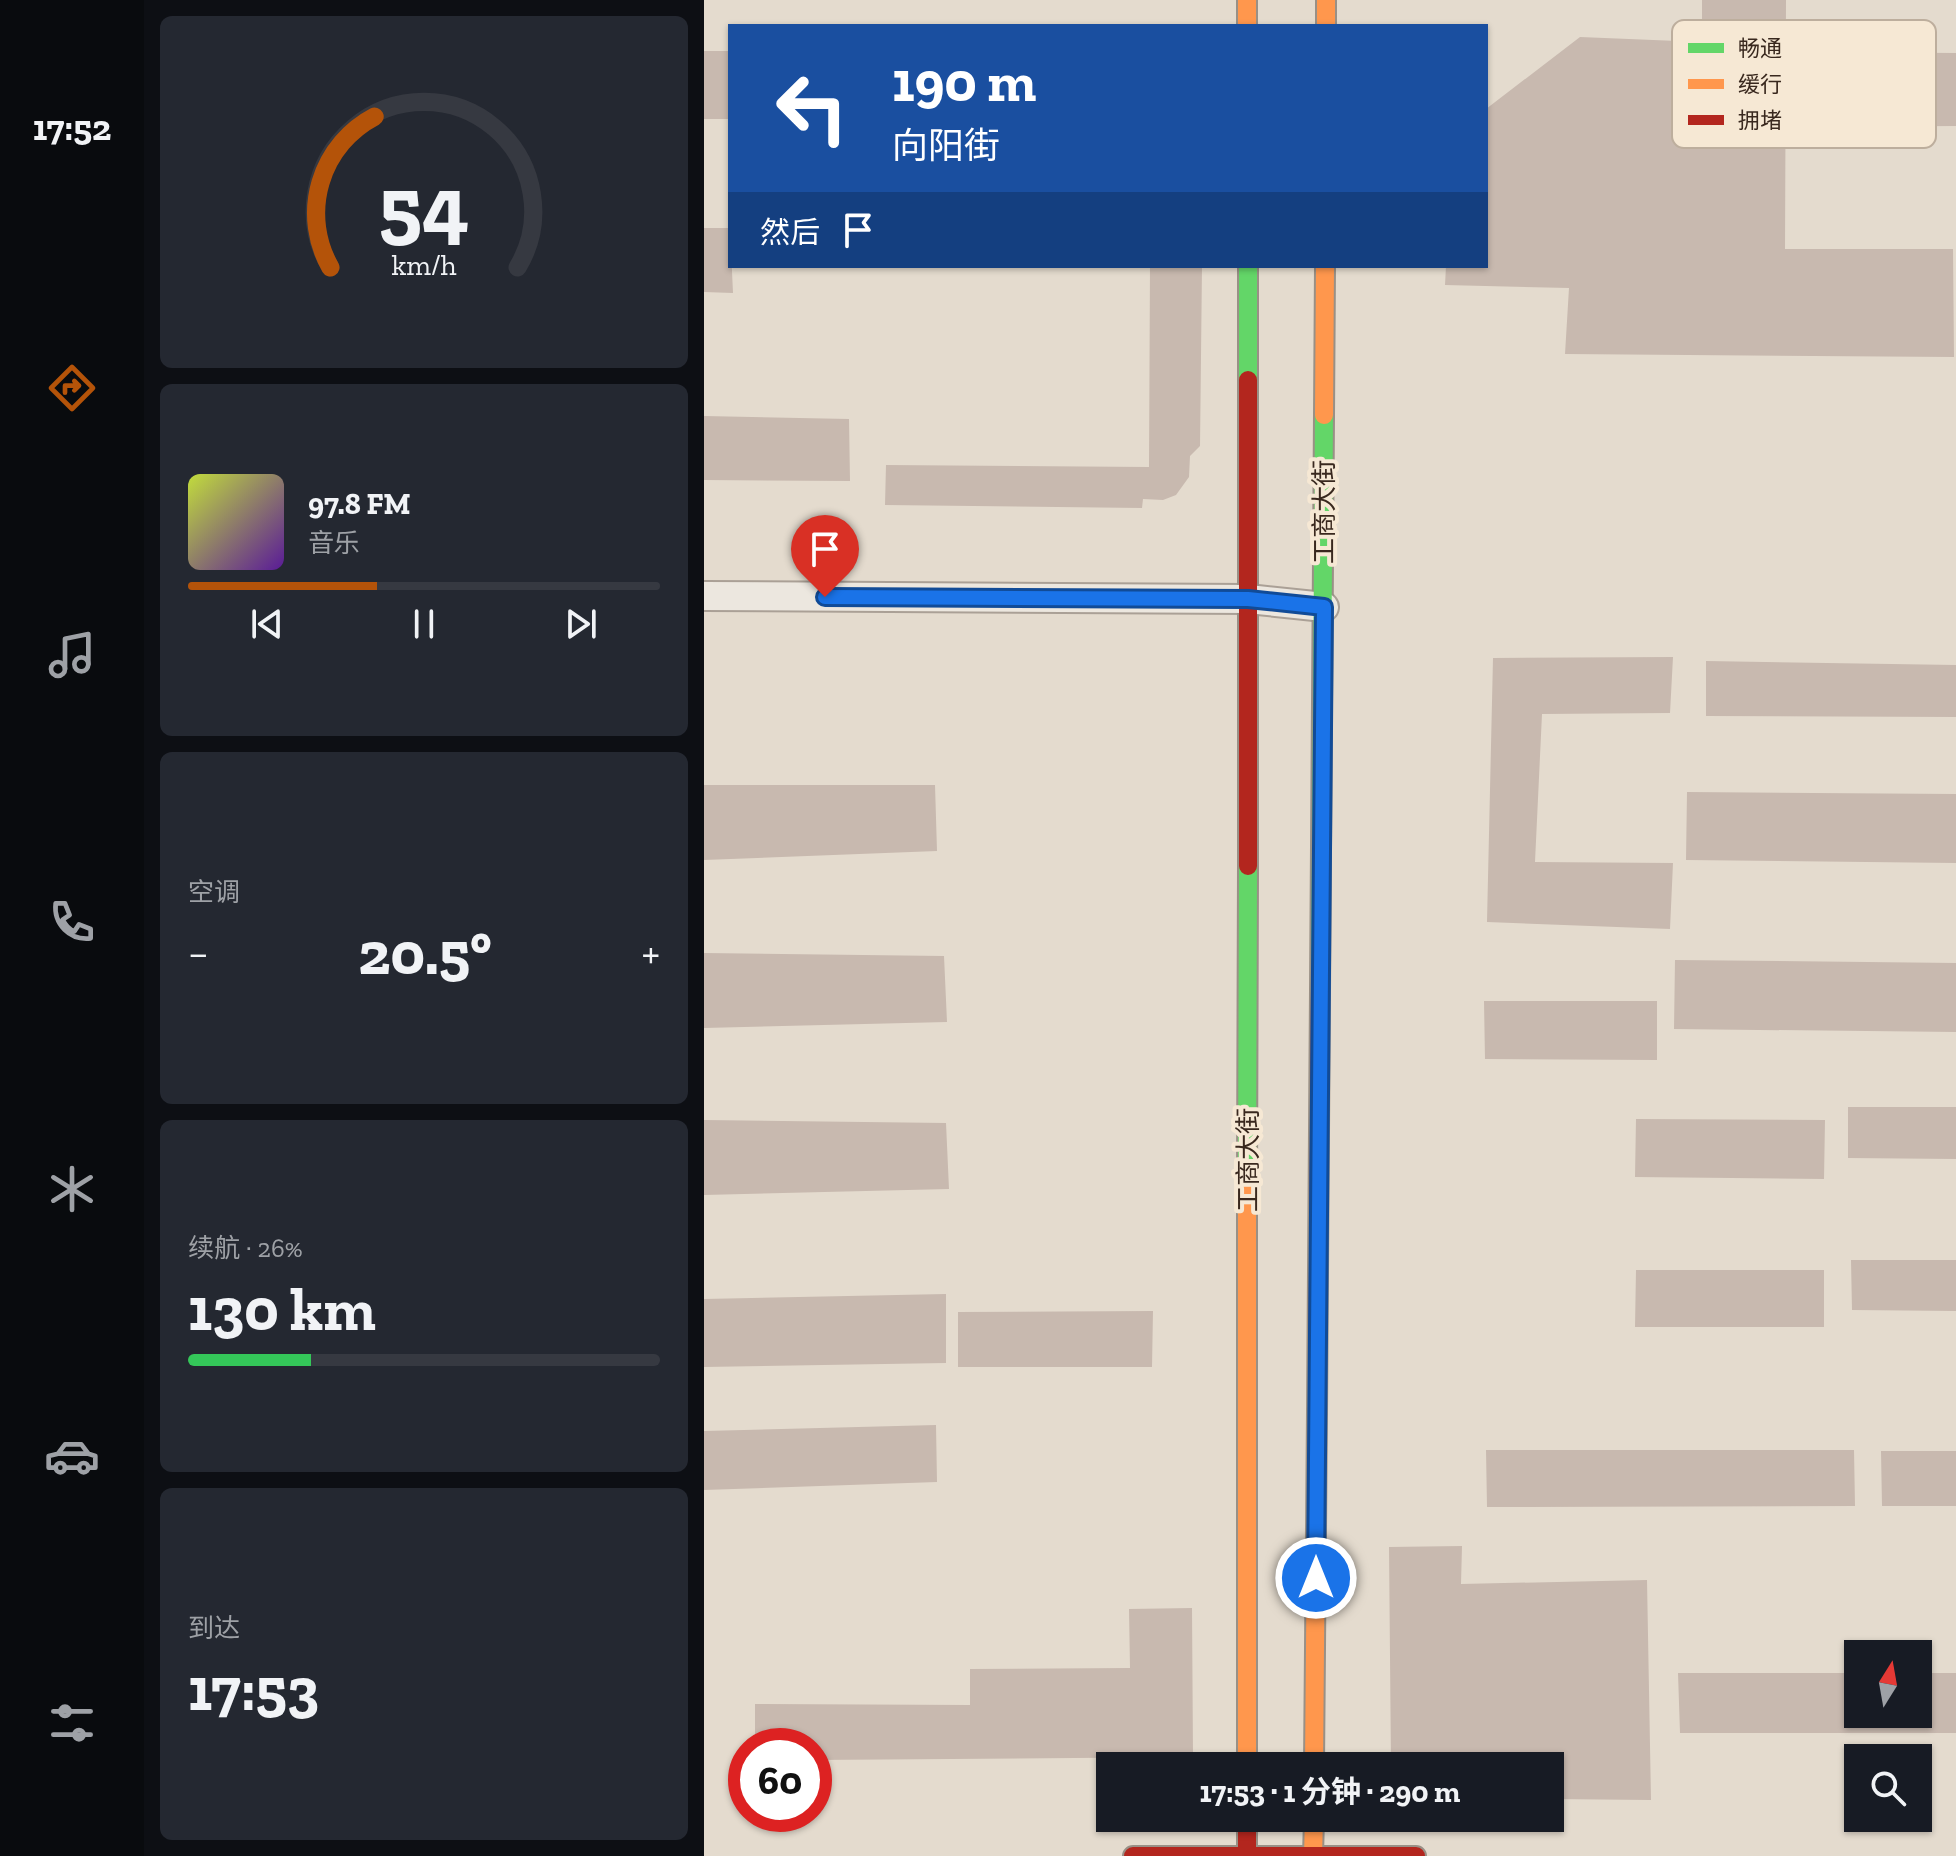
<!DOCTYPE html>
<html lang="zh">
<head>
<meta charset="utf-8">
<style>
	body { margin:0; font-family:"Zilla Slab","Noto Sans SC",serif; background:#242831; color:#f1f3f6; height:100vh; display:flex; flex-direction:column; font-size:30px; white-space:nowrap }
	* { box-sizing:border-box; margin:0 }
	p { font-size:26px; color:#9ea1a6 }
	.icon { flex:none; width:44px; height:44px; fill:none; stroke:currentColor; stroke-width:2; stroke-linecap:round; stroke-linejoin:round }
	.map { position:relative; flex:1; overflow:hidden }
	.drawer { display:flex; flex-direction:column; gap:16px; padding:16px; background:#0d0f14; width:560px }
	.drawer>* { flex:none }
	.hud { position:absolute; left:24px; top:24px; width:760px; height:244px; border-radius:0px; box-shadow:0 2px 6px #0004; background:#1a4fa0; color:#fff; overflow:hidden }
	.needle { width:52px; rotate:11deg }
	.controls { position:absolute; left:1140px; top:1640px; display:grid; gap:16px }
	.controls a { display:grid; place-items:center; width:88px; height:88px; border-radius:0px; background:#171b24; box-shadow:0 2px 6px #0004; font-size:40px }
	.speed { position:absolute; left:24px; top:1728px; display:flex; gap:16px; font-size:40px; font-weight:700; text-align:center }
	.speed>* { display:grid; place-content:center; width:104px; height:104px; border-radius:50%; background:#171b24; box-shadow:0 2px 6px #0004; line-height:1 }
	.speed .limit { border:12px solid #d22; background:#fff; color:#111 }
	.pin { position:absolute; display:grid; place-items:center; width:68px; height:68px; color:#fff; margin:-82px -34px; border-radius:50% 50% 50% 0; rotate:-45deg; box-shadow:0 0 8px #0007 }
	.pin .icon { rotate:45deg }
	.me { position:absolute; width:88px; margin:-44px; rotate:0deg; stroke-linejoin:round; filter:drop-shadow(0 0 6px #0008) }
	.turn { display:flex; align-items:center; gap:28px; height:168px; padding:0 32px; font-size:36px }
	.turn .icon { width:104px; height:104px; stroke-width:2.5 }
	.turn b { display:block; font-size:56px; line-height:68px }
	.then { display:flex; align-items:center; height:76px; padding:0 32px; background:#0003; gap:16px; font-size:30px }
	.big { font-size:60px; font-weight:700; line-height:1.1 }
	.drawer .card { flex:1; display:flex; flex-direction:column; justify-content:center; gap:12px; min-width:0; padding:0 28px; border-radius:12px; background:#242831 }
	.drawer .dial { align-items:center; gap:0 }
	.dial svg { height:208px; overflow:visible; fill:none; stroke:#363941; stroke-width:7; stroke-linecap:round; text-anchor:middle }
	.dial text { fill:#f1f3f6; stroke:none }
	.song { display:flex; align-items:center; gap:24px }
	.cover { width:96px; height:96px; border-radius:12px; background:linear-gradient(135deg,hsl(70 70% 55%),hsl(270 70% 35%)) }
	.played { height:8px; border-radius:4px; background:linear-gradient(90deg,#b45309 40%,#363941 40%) }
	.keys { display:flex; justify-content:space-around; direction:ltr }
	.heat { display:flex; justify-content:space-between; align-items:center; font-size:44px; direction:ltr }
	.charge { height:12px; border-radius:6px; background:linear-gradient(90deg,#34c759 26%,#363941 0) }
	.trip { position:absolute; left:392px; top:1752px; width:468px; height:80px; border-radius:0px; background:#171b24; box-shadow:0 2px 6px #0004; font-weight:700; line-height:80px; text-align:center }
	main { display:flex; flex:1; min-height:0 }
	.tabs { display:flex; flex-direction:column; width:144px; justify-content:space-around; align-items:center; background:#090b0e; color:#9ea1a6 }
	.tabs .icon { width:56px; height:56px }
	.tabs .current { color:#b45309 }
	.tabs b { font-size:36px; color:#f1f3f6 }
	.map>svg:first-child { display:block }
	.building { fill:#c8b9af }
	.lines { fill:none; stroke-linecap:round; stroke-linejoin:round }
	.street-casing { stroke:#aaa096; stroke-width:32 }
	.fast-casing { stroke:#999086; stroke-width:22 }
	.slow-casing { stroke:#999086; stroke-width:22 }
	.jam-casing { stroke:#999086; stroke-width:22 }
	.street { stroke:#ece7df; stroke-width:28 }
	.fast { stroke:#63d668; stroke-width:18 }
	.slow { stroke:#ff974d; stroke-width:18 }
	.jam { stroke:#b3261e; stroke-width:18 }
	.route-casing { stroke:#114b97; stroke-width:20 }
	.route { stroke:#1a73e8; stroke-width:14 }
	.labels { text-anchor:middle; stroke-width:8; stroke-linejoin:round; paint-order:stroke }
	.street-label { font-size:26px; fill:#39281e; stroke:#f6e8d4 }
	.key { fill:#f6e8d4; stroke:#bdae9d; stroke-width:2 }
	.key-label { font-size:22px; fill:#39281e }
</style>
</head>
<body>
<main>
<nav class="tabs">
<b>17:52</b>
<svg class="icon current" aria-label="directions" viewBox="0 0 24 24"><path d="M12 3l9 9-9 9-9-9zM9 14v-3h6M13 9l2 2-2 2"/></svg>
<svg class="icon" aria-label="music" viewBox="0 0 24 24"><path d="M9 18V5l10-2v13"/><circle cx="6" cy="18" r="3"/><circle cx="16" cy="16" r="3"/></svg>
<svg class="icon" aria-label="phone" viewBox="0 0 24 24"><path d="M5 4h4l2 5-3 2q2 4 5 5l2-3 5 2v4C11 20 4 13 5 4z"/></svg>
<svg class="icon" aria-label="climate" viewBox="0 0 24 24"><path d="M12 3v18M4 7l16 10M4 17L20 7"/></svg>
<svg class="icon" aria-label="car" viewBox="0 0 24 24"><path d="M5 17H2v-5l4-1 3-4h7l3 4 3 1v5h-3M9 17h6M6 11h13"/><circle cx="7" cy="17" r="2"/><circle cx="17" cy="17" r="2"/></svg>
<svg class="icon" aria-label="filters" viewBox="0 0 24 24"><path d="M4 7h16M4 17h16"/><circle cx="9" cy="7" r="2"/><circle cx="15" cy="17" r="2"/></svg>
</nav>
<section class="drawer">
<div class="card dial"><svg viewBox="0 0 100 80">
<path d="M14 69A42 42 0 1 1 86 69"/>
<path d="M14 69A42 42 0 0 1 31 11" stroke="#b45309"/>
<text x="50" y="56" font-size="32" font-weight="700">54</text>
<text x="50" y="72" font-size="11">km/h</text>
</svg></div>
<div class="card">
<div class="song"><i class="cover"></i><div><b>97.8 FM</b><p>音乐</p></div></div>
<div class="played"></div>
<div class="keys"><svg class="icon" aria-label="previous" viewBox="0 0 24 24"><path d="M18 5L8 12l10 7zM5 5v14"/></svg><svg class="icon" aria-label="pause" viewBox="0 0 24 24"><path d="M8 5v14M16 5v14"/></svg><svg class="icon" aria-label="next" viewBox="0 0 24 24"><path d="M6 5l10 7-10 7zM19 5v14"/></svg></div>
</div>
<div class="card"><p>空调</p>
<div class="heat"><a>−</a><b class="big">20.5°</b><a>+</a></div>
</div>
<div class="card"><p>续航 · 26%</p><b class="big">130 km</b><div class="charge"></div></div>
<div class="card"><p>到达</p><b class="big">17:53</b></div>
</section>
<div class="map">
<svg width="1252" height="1856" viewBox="0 0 1252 1856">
	<rect width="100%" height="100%" fill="#e4dbce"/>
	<path class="building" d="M 998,0 L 1082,0 L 1081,249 L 1249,249 L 1250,357 L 861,354 L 865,288 L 741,285 L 742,266 L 782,266 L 782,109 L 876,37 L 998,42 Z
		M 0,51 L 26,51 L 26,119 L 0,119 Z
		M 1104,52 L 1252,53 L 1252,126 L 1104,127 Z
		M 0,228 L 26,228 L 29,293 L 0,292 Z
		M 446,266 L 498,266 L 496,446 L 486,456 L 485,477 L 472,495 L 459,500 L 439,499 L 438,508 L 181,505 L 182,465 L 445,467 Z
		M 0,416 L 145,419 L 146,481 L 0,480 Z
		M 969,657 L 966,713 L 838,714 L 831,862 L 969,863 L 966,929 L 783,922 L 789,658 Z
		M 1002,661 L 1252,665 L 1252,717 L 1002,716 Z
		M 0,785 L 231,785 L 233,851 L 0,860 Z
		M 983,792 L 1252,794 L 1252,863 L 982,860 Z
		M 0,953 L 240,956 L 243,1022 L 0,1028 Z
		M 971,960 L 1252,963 L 1252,1032 L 970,1029 Z
		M 780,1001 L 953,1001 L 953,1060 L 781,1059 Z
		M 1144,1107 L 1252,1107 L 1252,1159 L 1144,1158 Z
		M 932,1119 L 1121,1120 L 1120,1179 L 931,1177 Z
		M 0,1120 L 242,1123 L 245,1189 L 0,1195 Z
		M 1147,1260 L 1252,1260 L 1252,1311 L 1148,1310 Z
		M 932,1270 L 1120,1270 L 1120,1327 L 931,1327 Z
		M 242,1294 L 242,1363 L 0,1367 L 0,1299 Z
		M 449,1311 L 448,1367 L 254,1367 L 254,1312 Z
		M 232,1425 L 233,1482 L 0,1490 L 0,1431 Z
		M 782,1450 L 1150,1450 L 1151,1506 L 783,1507 Z
		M 1177,1451 L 1252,1451 L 1252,1506 L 1178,1506 Z
		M 758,1546 L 757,1584 L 943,1580 L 947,1800 L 846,1799 L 846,1766 L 687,1766 L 685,1547 Z
		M 488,1608 L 489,1757 L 110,1760 L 110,1746 L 51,1746 L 51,1704 L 266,1705 L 266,1669 L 426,1668 L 425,1609 Z
		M 974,1673 L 1154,1673 L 1154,1714 L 1214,1714 L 1214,1673 L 1252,1673 L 1252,1733 L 976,1733 Z"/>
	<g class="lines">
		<g class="street-casing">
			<path id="street" d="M 0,596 L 544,599 L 620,607"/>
		</g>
		<g class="fast-casing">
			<path id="fast" d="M 544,380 L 544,266
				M 616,991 L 620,415
				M 543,1189 L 544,866"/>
		</g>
		<g class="slow-casing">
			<path id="slow" d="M 543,0 L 543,26
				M 622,0 L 622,26
				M 620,415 L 621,266
				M 543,1766 L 543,1189
				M 610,1766 L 613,1412
				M 609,1856 L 610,1818"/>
		</g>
		<g class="jam-casing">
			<path id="jam" d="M 544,866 L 544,380
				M 613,1412 L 616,991
				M 543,1818 L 543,1856
				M 429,1856 L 712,1856"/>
		</g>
		<use href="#street" class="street"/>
		<use href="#fast" class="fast"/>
		<use href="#slow" class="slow"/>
		<use href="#jam" class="jam"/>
	</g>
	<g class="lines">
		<g class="route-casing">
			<path id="route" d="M 121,597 L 544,599 L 620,607 L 612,1578"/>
		</g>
		<use href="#route" class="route"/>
	</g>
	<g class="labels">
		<g class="street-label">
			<text transform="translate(620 512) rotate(-90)" y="9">工商大街</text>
			<text transform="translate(544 1160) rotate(-90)" y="9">工商大街</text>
		</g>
	</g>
	<rect x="968" y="20" width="264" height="128" rx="12" class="key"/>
	<rect x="984" y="43" width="36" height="10" fill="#63d668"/>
	<rect x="984" y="79" width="36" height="10" fill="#ff974d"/>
	<rect x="984" y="115" width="36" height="10" fill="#b3261e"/>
	<g class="key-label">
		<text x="1034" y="56">畅通</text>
		<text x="1034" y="92">缓行</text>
		<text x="1034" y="128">拥堵</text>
	</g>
</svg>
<div class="controls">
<a><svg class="needle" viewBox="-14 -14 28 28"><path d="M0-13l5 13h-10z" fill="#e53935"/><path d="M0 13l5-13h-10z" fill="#9ea1a6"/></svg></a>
<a><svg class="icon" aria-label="search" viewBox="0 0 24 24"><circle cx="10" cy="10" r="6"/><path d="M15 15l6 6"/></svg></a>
</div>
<div class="speed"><div class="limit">60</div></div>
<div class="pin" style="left:121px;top:597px;background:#d93025"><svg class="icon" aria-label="arrive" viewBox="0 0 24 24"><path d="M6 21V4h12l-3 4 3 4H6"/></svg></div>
<svg class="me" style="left:612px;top:1578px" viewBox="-20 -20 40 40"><circle r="17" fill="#1a73e8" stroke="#fff" stroke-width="3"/><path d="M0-11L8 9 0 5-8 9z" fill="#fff"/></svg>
<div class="trip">17:53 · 1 分钟 · 290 m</div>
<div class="hud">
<div class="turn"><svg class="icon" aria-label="left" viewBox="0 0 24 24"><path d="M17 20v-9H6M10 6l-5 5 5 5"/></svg><div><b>190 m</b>向阳街</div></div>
<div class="then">然后<svg class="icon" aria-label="arrive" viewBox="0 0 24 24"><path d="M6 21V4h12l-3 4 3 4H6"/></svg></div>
</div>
</div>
</main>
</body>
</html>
